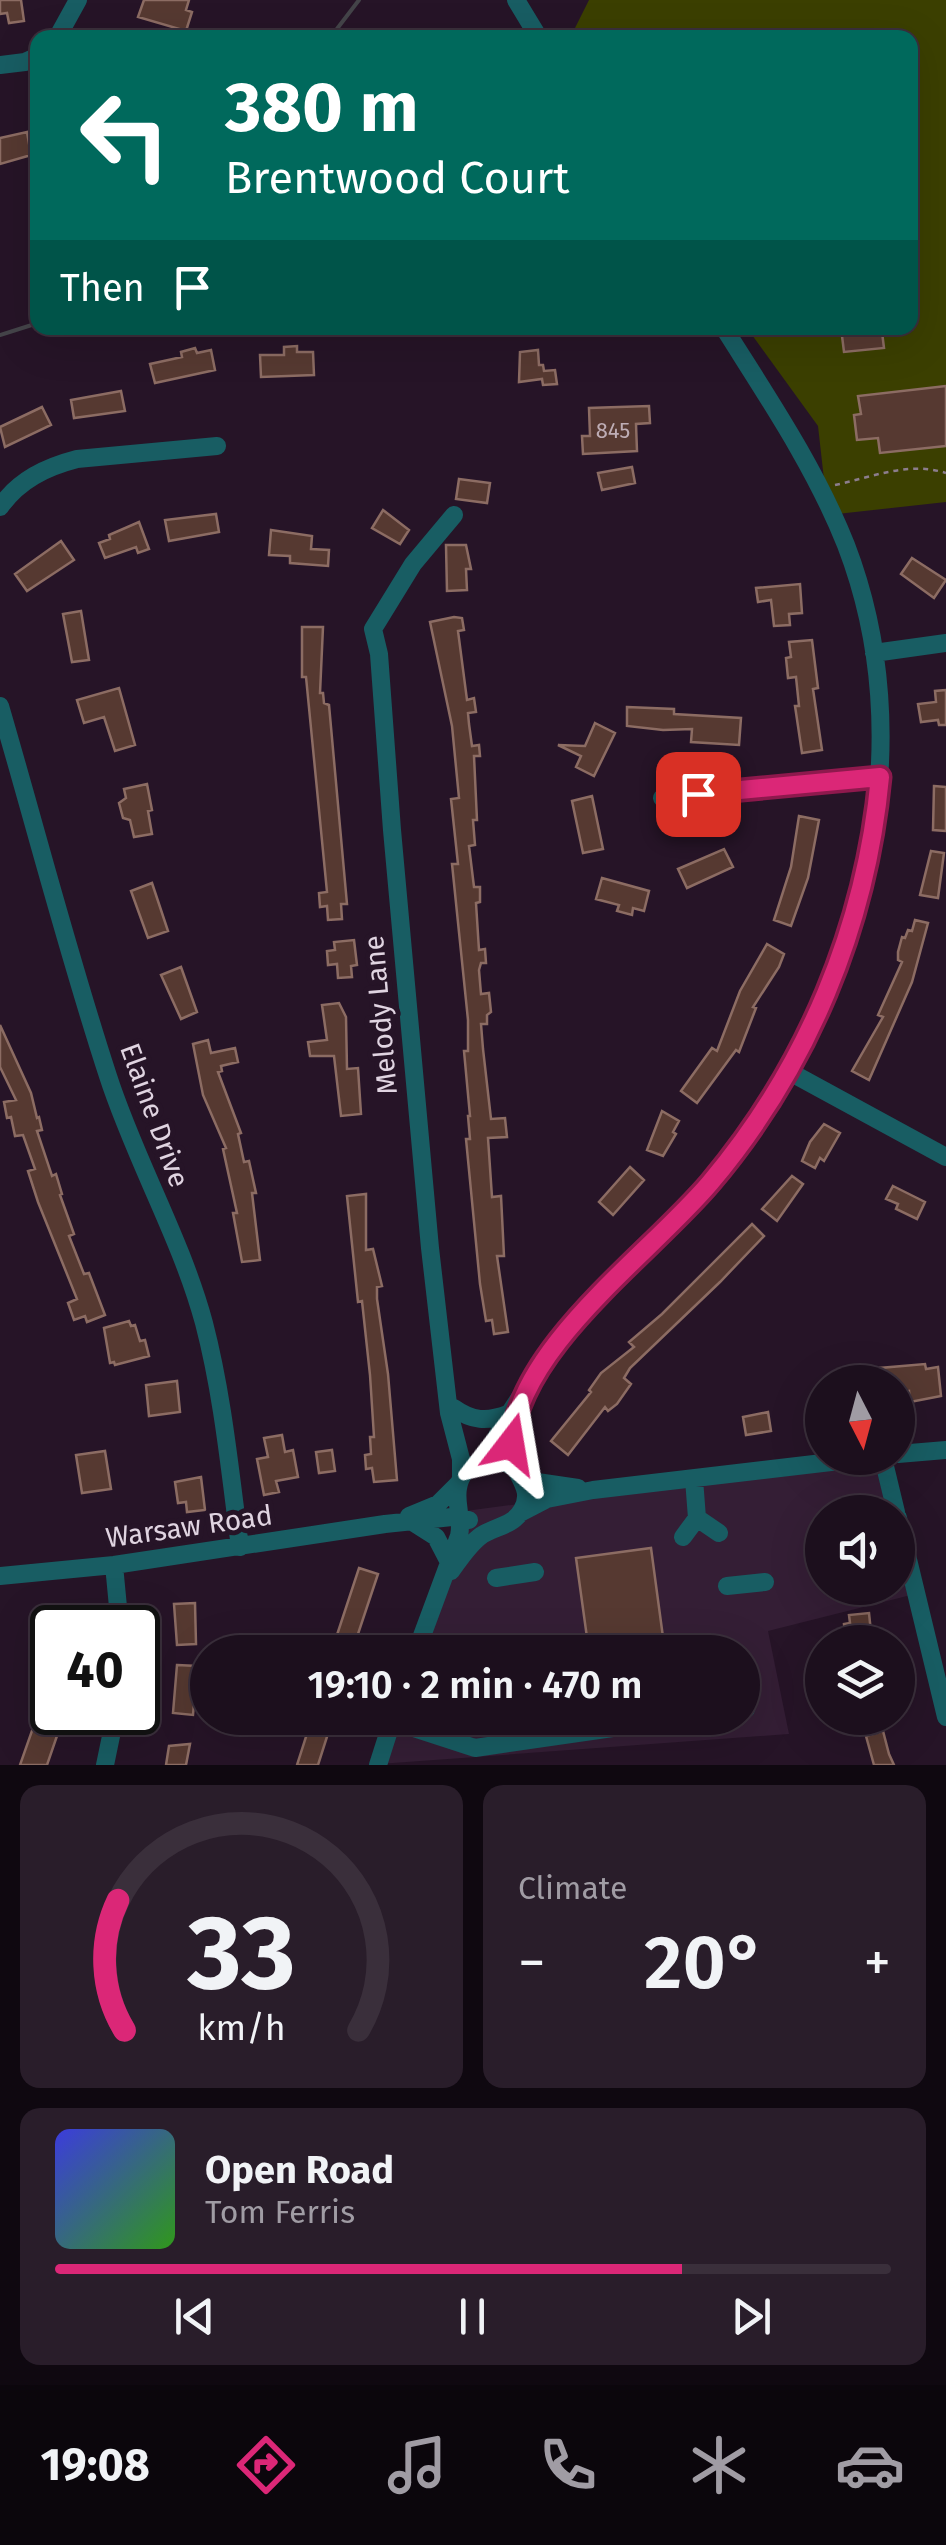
<!DOCTYPE html>
<html lang="en">
<head>
<meta charset="utf-8">
<style>
	body { margin:0; font-family:"Fira Sans",sans-serif; background:#291d2a; color:#f1f3f6; height:100vh; display:flex; flex-direction:column; font-size:38px; white-space:nowrap }
	* { box-sizing:border-box; margin:0 }
	p { font-size:32px; color:#a09ca4 }
	.icon { flex:none; width:55px; height:55px; fill:none; stroke:currentColor; stroke-width:2; stroke-linecap:round; stroke-linejoin:round }
	.map { position:relative; height:1765px; overflow:hidden }
	.drawer { display:flex; flex-direction:column; gap:20px; padding:20px; background:#0f0810; flex:1 }
	.drawer>* { flex:none }
	.top-card { position:absolute; left:30px; top:30px; width:888px; height:305px; border-radius:20px; box-shadow:0 10px 40px #0002,0 0 0 2px #3a2f3b; background:#00695c; color:#fff; overflow:hidden }
	.needle { width:65px; rotate:174deg }
	.controls { position:absolute; left:805px; top:1365px; display:grid; gap:20px }
	.controls a { display:grid; place-items:center; width:110px; height:110px; border-radius:50%; background:#1c0f1d; box-shadow:0 10px 40px #0002,0 0 0 2px #3a2f3b; font-size:50px }
	.speed { position:absolute; left:30px; top:1605px; display:flex; gap:20px; font-size:50px; font-weight:700; text-align:center }
	.speed>* { display:grid; place-content:center; width:130px; height:130px; border-radius:50%; background:#1c0f1d; box-shadow:0 10px 40px #0002,0 0 0 2px #3a2f3b; line-height:1 }
	.speed .limit { border:5px solid #111; border-radius:15px; background:#fff; color:#111 }
	.pin { position:absolute; display:grid; place-items:center; width:85px; height:85px; color:#fff; margin:-42px; border-radius:20px; box-shadow:0 5px 15px #0006 }
	.me { position:absolute; width:110px; margin:-55px; rotate:14deg; stroke-linejoin:round; filter:drop-shadow(0 0 8px #0008) }
	.turn { display:flex; align-items:center; gap:35px; height:210px; padding:0 30px; font-size:45px }
	.turn .icon { width:130px; height:130px; stroke-width:2.5 }
	.turn b { display:block; font-size:70px; line-height:85px }
	.then { display:flex; align-items:center; height:95px; padding:0 30px; background:#0003; gap:20px; font-size:38px }
	.big { font-size:75px; font-weight:600; line-height:1.1 }
	.drawer .card { flex:1; display:flex; flex-direction:column; justify-content:center; gap:15px; min-width:0; padding:0 35px; border-radius:20px; background:#291d2a }
	.drawer .dial { align-items:center; gap:0 }
	.dial svg { height:260px; overflow:visible; fill:none; stroke:#3a2f3b; stroke-width:7; stroke-linecap:round; text-anchor:middle }
	.dial text { fill:#f1f3f6; stroke:none }
	.song { display:flex; align-items:center; gap:30px }
	.cover { width:120px; height:120px; border-radius:15px; background:linear-gradient(135deg,hsl(240 70% 55%),hsl(110 70% 35%)) }
	.played { height:10px; border-radius:5px; background:linear-gradient(90deg,#db2777 75%,#3a2f3b 75%) }
	.keys { display:flex; justify-content:space-around; direction:ltr }
	.heat { display:flex; justify-content:space-between; align-items:center; font-size:55px; direction:ltr }
	.drawer .tiles { flex:1; display:grid; gap:20px; grid-template-columns:1fr 1fr }
	.card:last-child { grid-column:span 2 }
	.trip { position:absolute; left:190px; top:1635px; width:570px; height:100px; border-radius:50px; background:#1c0f1d; box-shadow:0 10px 40px #0002,0 0 0 2px #3a2f3b; font-weight:600; line-height:100px; text-align:center }
	.tab-bar { display:flex; height:160px; justify-content:space-around; align-items:center; background:#0b060c; color:#a09ca4 }
	.tab-bar .icon { width:70px; height:70px }
	.tab-bar .selected { color:#db2777 }
	.tab-bar b { font-size:45px; color:#f1f3f6 }
	.map>svg:first-child { display:block }
	.built { fill:#341e35 }
	.green { fill:#3b3f00 }
	.lines { fill:none; stroke-linecap:round; stroke-linejoin:round }
	.stream { stroke:#444449; stroke-width:4 }
	.building { fill:#563931; stroke:#8c6c63; stroke-width:2.5 }
	.path { stroke:#8c7d8d; stroke-width:2.5; stroke-dasharray:5 5; stroke-linecap:butt }
	.minor { stroke:#185d63; stroke-width:18 }
	.route-casing { stroke:#8e194d; stroke-width:25 }
	.route { stroke:#db2777; stroke-width:18 }
	.labels { text-anchor:middle; stroke-width:10; stroke-linejoin:round; paint-order:stroke }
	.number-label { font-size:22px; fill:#beadb5 }
	.street-label { font-size:28px; fill:#e0d4e1; stroke:#261427 }
</style>
</head>
<body>
<div class="map">
<svg width="946" height="1765" viewBox="0 0 946 1765">
	<rect width="100%" height="100%" fill="#261427"/>
	<path class="built" d="M 866,1458 L 883,1458 L 894,1512 L 822,1512 L 822,1588 L 898,1588 L 898,1530 L 911,1595 L 768,1631 L 789,1734 L 379,1764 L 393,1718 L 742,1718 L 742,1652 L 414,1652 L 458,1512 Z"/>
	<path class="green" d="M 589,0 L 946,0 L 946,502 L 828,515 L 818,426 L 747,328 L 910,328 L 910,38 L 570,38 Z"/>
	<g class="lines">
		<path class="stream" d="M 330,38 L 359,0
			M 0,335 L 38,323"/>
	</g>
	<path class="building" d="M 0,0 L 21,0 L 24,21 L 9,23 L 7,13 L 0,14 Z
		M 144,0 L 189,0 L 186,10 L 192,12 L 186,31 L 138,17 Z
		M 27,132 L 31,155 L 0,164 L 0,138 Z
		M 841,328 L 869,328 L 869,334 L 882,332 L 884,348 L 844,352 Z
		M 297,346 L 297,352 L 313,352 L 314,375 L 261,377 L 260,355 L 284,355 L 284,347 Z
		M 195,348 L 197,353 L 211,350 L 215,370 L 155,383 L 150,364 L 182,357 L 181,352 Z
		M 538,350 L 539,365 L 543,365 L 544,371 L 555,370 L 557,384 L 543,385 L 542,379 L 519,382 L 520,352 Z
		M 946,386 L 946,446 L 880,453 L 878,438 L 857,440 L 854,415 L 861,414 L 858,396 Z
		M 121,391 L 125,411 L 74,418 L 71,400 Z
		M 649,406 L 650,423 L 636,424 L 637,451 L 583,454 L 582,436 L 590,436 L 589,408 Z
		M 42,407 L 51,425 L 5,447 L 0,427 Z
		M 632,467 L 635,483 L 602,490 L 598,473 Z
		M 459,479 L 490,483 L 487,503 L 456,499 Z
		M 383,510 L 409,530 L 400,544 L 372,528 Z
		M 216,514 L 219,532 L 169,541 L 165,520 Z
		M 139,522 L 149,549 L 138,553 L 136,547 L 105,558 L 99,543 L 110,539 L 109,535 Z
		M 271,530 L 312,536 L 311,549 L 329,550 L 328,566 L 290,563 L 290,556 L 269,555 Z
		M 61,541 L 74,560 L 27,591 L 15,574 Z
		M 446,545 L 466,545 L 471,569 L 466,569 L 467,590 L 447,591 Z
		M 912,558 L 946,580 L 934,598 L 901,574 Z
		M 800,584 L 802,613 L 789,614 L 790,625 L 774,626 L 771,600 L 758,602 L 756,588 Z
		M 81,611 L 89,660 L 72,662 L 63,614 Z
		M 454,617 L 462,618 L 464,630 L 458,631 L 467,700 L 474,698 L 476,712 L 468,713 L 469,724 L 472,746 L 479,745 L 480,756 L 474,756 L 477,820 L 473,820 L 475,845 L 469,846 L 474,887 L 480,887 L 480,902 L 476,903 L 479,950 L 485,949 L 486,963 L 481,963 L 479,970 L 481,994 L 489,993 L 491,1012 L 487,1015 L 487,1024 L 481,1024 L 483,1049 L 491,1119 L 505,1118 L 507,1137 L 488,1138 L 492,1197 L 501,1196 L 504,1256 L 497,1256 L 508,1332 L 494,1334 L 492,1320 L 486,1321 L 480,1284 L 466,1139 L 470,1139 L 468,1116 L 470,1116 L 464,1051 L 468,1051 L 468,1020 L 452,864 L 458,864 L 451,799 L 459,798 L 452,726 L 430,622 Z
		M 302,627 L 323,627 L 320,693 L 323,693 L 324,703 L 329,705 L 347,904 L 341,904 L 342,919 L 328,920 L 327,906 L 320,907 L 319,893 L 327,892 L 306,677 L 302,677 Z
		M 812,640 L 818,688 L 813,689 L 822,750 L 802,753 L 795,706 L 799,706 L 796,677 L 788,678 L 786,658 L 791,657 L 789,642 Z
		M 119,688 L 135,745 L 115,751 L 104,717 L 84,723 L 77,700 Z
		M 946,690 L 946,725 L 939,725 L 938,720 L 921,722 L 918,704 L 936,702 L 935,691 Z
		M 627,707 L 674,709 L 674,714 L 741,718 L 739,745 L 691,742 L 692,729 L 663,730 L 627,726 Z
		M 595,723 L 615,733 L 594,776 L 576,767 L 581,756 L 558,745 L 585,746 Z
		M 147,784 L 152,810 L 148,811 L 152,834 L 134,837 L 130,820 L 123,818 L 119,803 L 126,798 L 124,789 Z
		M 934,786 L 946,787 L 946,831 L 933,830 Z
		M 592,796 L 603,849 L 583,853 L 572,801 Z
		M 799,816 L 819,820 L 808,878 L 791,926 L 774,920 L 791,867 Z
		M 724,849 L 733,867 L 687,888 L 678,869 Z
		M 931,851 L 944,853 L 938,898 L 920,895 Z
		M 602,878 L 649,891 L 644,911 L 633,908 L 632,915 L 617,911 L 619,905 L 596,899 Z
		M 152,883 L 168,931 L 148,938 L 131,891 Z
		M 915,920 L 928,923 L 912,982 L 869,1080 L 852,1071 L 883,1017 L 878,1015 L 902,962 L 898,960 L 898,952 L 902,937 L 905,938 L 908,930 L 912,931 Z
		M 354,940 L 357,965 L 351,966 L 352,977 L 338,978 L 337,964 L 328,965 L 327,951 L 335,950 L 334,942 Z
		M 767,944 L 784,954 L 779,967 L 753,1007 L 756,1008 L 739,1052 L 736,1050 L 697,1103 L 681,1091 L 712,1048 L 717,1051 L 740,991 Z
		M 181,967 L 197,1012 L 181,1019 L 161,975 Z
		M 339,1003 L 346,1017 L 347,1069 L 358,1068 L 361,1114 L 341,1116 L 334,1056 L 310,1056 L 308,1042 L 327,1040 L 322,1005 Z
		M 0,1025 L 31,1093 L 37,1118 L 39,1117 L 42,1130 L 37,1131 L 52,1176 L 56,1174 L 62,1194 L 60,1195 L 74,1234 L 69,1236 L 84,1274 L 89,1273 L 105,1315 L 87,1322 L 85,1316 L 74,1320 L 68,1303 L 77,1299 L 38,1202 L 28,1171 L 35,1169 L 23,1135 L 15,1136 L 11,1117 L 7,1118 L 4,1102 L 16,1100 L 0,1067 Z
		M 208,1040 L 211,1053 L 235,1048 L 238,1062 L 221,1066 L 222,1071 L 218,1072 L 241,1133 L 238,1134 L 244,1162 L 249,1161 L 256,1193 L 252,1193 L 260,1260 L 242,1262 L 233,1213 L 237,1213 L 223,1149 L 226,1148 L 203,1095 L 193,1044 Z
		M 662,1111 L 679,1121 L 673,1132 L 676,1134 L 663,1156 L 647,1150 Z
		M 824,1124 L 840,1133 L 824,1161 L 820,1158 L 815,1168 L 802,1161 L 810,1142 Z
		M 630,1167 L 644,1180 L 613,1215 L 599,1202 Z
		M 792,1176 L 803,1184 L 777,1221 L 762,1209 Z
		M 893,1186 L 925,1202 L 917,1219 L 896,1209 L 898,1204 L 886,1199 Z
		M 366,1194 L 366,1250 L 373,1249 L 382,1286 L 377,1287 L 377,1299 L 388,1374 L 397,1480 L 374,1482 L 372,1468 L 366,1469 L 365,1455 L 371,1454 L 370,1437 L 374,1437 L 370,1375 L 362,1301 L 358,1302 L 347,1196 Z
		M 752,1224 L 764,1236 L 720,1282 L 630,1368 L 624,1378 L 631,1384 L 617,1404 L 608,1411 L 605,1407 L 568,1455 L 551,1441 L 591,1392 L 589,1390 L 601,1373 L 634,1347 L 629,1342 L 662,1314 Z
		M 129,1321 L 131,1326 L 135,1325 L 140,1341 L 145,1340 L 149,1356 L 115,1365 L 114,1362 L 110,1363 L 104,1328 Z
		M 925,1364 L 926,1369 L 938,1367 L 941,1396 L 910,1402 L 909,1391 L 898,1393 L 898,1382 L 882,1382 L 880,1368 Z
		M 177,1381 L 180,1412 L 149,1416 L 146,1385 Z
		M 768,1412 L 771,1431 L 746,1435 L 743,1417 Z
		M 282,1435 L 285,1452 L 293,1450 L 298,1477 L 276,1481 L 279,1492 L 264,1495 L 257,1459 L 268,1457 L 264,1438 Z
		M 332,1450 L 335,1471 L 319,1473 L 316,1452 Z
		M 105,1451 L 111,1489 L 82,1493 L 76,1455 Z
		M 201,1477 L 205,1510 L 187,1512 L 186,1502 L 178,1503 L 175,1482 Z
		M 651,1548 L 665,1652 L 589,1652 L 576,1558 Z
		M 359,1568 L 378,1574 L 352,1652 L 326,1652 L 331,1636 L 336,1638 Z
		M 195,1603 L 196,1644 L 177,1645 L 174,1604 Z
		M 869,1613 L 872,1642 L 846,1642 L 844,1624 L 850,1623 L 849,1615 Z
		M 177,1665 L 197,1666 L 193,1715 L 173,1713 Z
		M 41,1685 L 52,1686 L 52,1713 L 38,1712 Z
		M 312,1718 L 333,1718 L 318,1765 L 297,1765 Z
		M 34,1725 L 58,1733 L 47,1765 L 20,1765 Z
		M 883,1731 L 889,1754 L 894,1765 L 874,1765 L 866,1736 Z
		M 190,1744 L 186,1765 L 166,1765 L 169,1746 Z"/>
	<g class="lines">
		<path class="path" d="M 835,485 C 873,477 908,461 946,473"/>
		<path class="minor" d="M 516,0 L 539,38
			M 57,38 L 78,0
			M 0,65 L 25,62 L 38,56
			M 0,507 C 19,480 46,467 77,459 L 217,446
			M 454,515 L 413,564 L 373,629 L 379,654 L 392,830 L 430,1248 L 449,1413 L 461,1459 L 461,1477
			M 874,653 L 946,643
			M 0,706 C 36,829 68,954 108,1076 C 135,1160 181,1238 204,1323 C 223,1396 230,1472 240,1547
			M 662,798 L 880,777
			M 788,1071 L 946,1157
			M 454,1408 C 472,1421 487,1422 508,1414
			M 898,1454 L 946,1450
			M 883,1458 L 896,1512
			M 479,1461 C 495,1447 499,1428 511,1411 C 533,1377 556,1344 583,1313 C 639,1250 704,1198 752,1129 C 867,962 921,740 846,545 C 815,467 768,398 724,328
			M 520,1473 L 537,1482 L 578,1488
			M 694,1479 L 697,1518 L 719,1533
			M 849,1508 L 849,1512
			M 520,1513 L 547,1499 L 593,1490 L 865,1458
			M 409,1516 L 438,1504 L 458,1484
			M 898,1518 L 946,1717
			M 414,1523 L 436,1537 L 449,1562
			M 683,1537 L 697,1518
			M 114,1565 L 120,1628
			M 451,1571 C 460,1559 469,1544 482,1535 C 496,1526 513,1526 522,1510 C 534,1489 516,1478 513,1459 C 510,1442 514,1428 519,1412
			M 0,1576 L 114,1565 L 385,1524 L 452,1517 L 469,1520
			M 496,1578 L 535,1572
			M 727,1586 L 765,1582
			M 416,1652 L 459,1536 C 463,1518 455,1504 458,1488 C 463,1459 494,1454 515,1468
			M 742,1710 L 746,1709
			M 392,1721 L 475,1748 L 682,1718
			M 105,1765 L 116,1712
			M 378,1765 L 393,1718"/>
	</g>
	<g class="lines">
		<g class="route-casing">
			<path id="route" d="M 511,1444 C 519,1346 648,1256 710,1183 C 807,1068 866,927 880,777 L 698,794"/>
		</g>
		<use href="#route" class="route"/>
	</g>
	<g class="labels">
		<g class="number-label">
			<text x="613" y="438">845</text>
		</g>
		<g class="street-label">
			<text transform="translate(380 1015) rotate(-95)" y="10">Melody Lane</text>
			<text transform="translate(155 1115) rotate(70)" y="10">Elaine Drive</text>
			<text transform="translate(189 1526) rotate(-8)" y="10">Warsaw Road</text>
		</g>
	</g>
</svg>
<div class="controls">
<a><svg class="needle" viewBox="-14 -14 28 28"><path d="M0-13l5 13h-10z" fill="#e53935"/><path d="M0 13l5-13h-10z" fill="#a09ca4"/></svg></a>
<a><svg class="icon" aria-label="sound" viewBox="0 0 24 24"><path d="M4 9h4l5-4v14l-5-4H4zM17 9q2 3 0 6"/></svg></a>
<a><svg class="icon" aria-label="layers" viewBox="0 0 24 24"><path d="M12 4l9 5-9 5-9-5zM3 14l9 5 9-5"/></svg></a>
</div>
<div class="speed"><div class="limit">40</div></div>
<div class="pin" style="left:698px;top:794px;background:#d93025"><svg class="icon" aria-label="arrive" viewBox="0 0 24 24"><path d="M6 21V4h12l-3 4 3 4H6"/></svg></div>
<svg class="me" style="left:511px;top:1444px" viewBox="-20 -20 40 40"><path d="M0-17L14 15 0 8-14 15z" fill="#db2777" stroke="#fff" stroke-width="4"/></svg>
<div class="trip">19:10 · 2 min · 470 m</div>
<div class="top-card">
<div class="turn"><svg class="icon" aria-label="left" viewBox="0 0 24 24"><path d="M17 20v-9H6M10 6l-5 5 5 5"/></svg><div><b>380 m</b>Brentwood Court</div></div>
<div class="then">Then<svg class="icon" aria-label="arrive" viewBox="0 0 24 24"><path d="M6 21V4h12l-3 4 3 4H6"/></svg></div>
</div>
</div>
<section class="drawer">
<div class="tiles">
<div class="card dial"><svg viewBox="0 0 100 80">
<path d="M14 69A42 42 0 1 1 86 69"/>
<path d="M14 69A42 42 0 0 1 12 29" stroke="#db2777"/>
<text x="50" y="56" font-size="32" font-weight="700">33</text>
<text x="50" y="72" font-size="11">km/h</text>
</svg></div>
<div class="card"><p>Climate</p>
<div class="heat"><a>−</a><b class="big">20°</b><a>+</a></div>
</div>
<div class="card">
<div class="song"><i class="cover"></i><div><b>Open Road</b><p>Tom Ferris</p></div></div>
<div class="played"></div>
<div class="keys"><svg class="icon" aria-label="previous" viewBox="0 0 24 24"><path d="M18 5L8 12l10 7zM5 5v14"/></svg><svg class="icon" aria-label="pause" viewBox="0 0 24 24"><path d="M8 5v14M16 5v14"/></svg><svg class="icon" aria-label="next" viewBox="0 0 24 24"><path d="M6 5l10 7-10 7zM19 5v14"/></svg></div>
</div>
</div>
</section>
<nav class="tab-bar">
<b>19:08</b>
<svg class="icon selected" aria-label="directions" viewBox="0 0 24 24"><path d="M12 3l9 9-9 9-9-9zM9 14v-3h6M13 9l2 2-2 2"/></svg>
<svg class="icon" aria-label="music" viewBox="0 0 24 24"><path d="M9 18V5l10-2v13"/><circle cx="6" cy="18" r="3"/><circle cx="16" cy="16" r="3"/></svg>
<svg class="icon" aria-label="phone" viewBox="0 0 24 24"><path d="M5 4h4l2 5-3 2q2 4 5 5l2-3 5 2v4C11 20 4 13 5 4z"/></svg>
<svg class="icon" aria-label="climate" viewBox="0 0 24 24"><path d="M12 3v18M4 7l16 10M4 17L20 7"/></svg>
<svg class="icon" aria-label="car" viewBox="0 0 24 24"><path d="M5 17H2v-5l4-1 3-4h7l3 4 3 1v5h-3M9 17h6M6 11h13"/><circle cx="7" cy="17" r="2"/><circle cx="17" cy="17" r="2"/></svg>
</nav>
</body>
</html>
